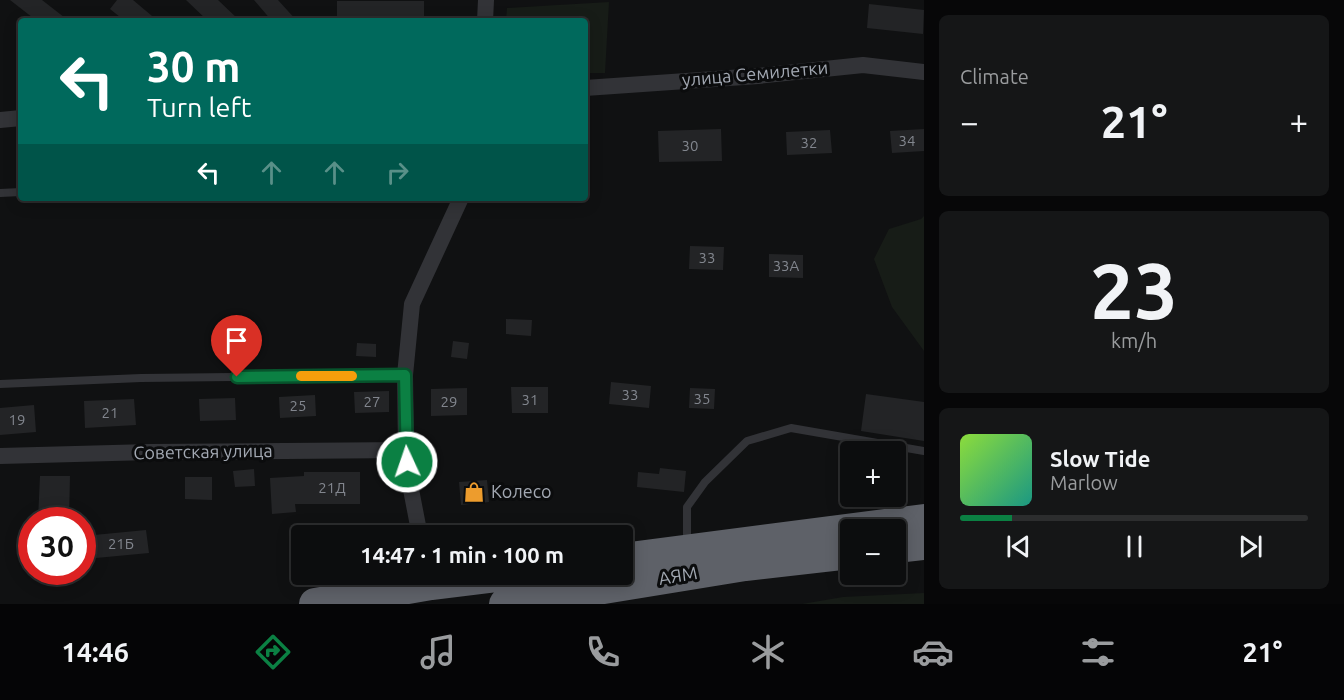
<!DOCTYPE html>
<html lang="en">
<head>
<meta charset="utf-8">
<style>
	body { margin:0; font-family:Ubuntu,sans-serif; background:#151617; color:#f1f3f6; height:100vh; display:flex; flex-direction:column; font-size:22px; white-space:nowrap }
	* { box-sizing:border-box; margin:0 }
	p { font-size:20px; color:#9a9c9e }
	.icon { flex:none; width:33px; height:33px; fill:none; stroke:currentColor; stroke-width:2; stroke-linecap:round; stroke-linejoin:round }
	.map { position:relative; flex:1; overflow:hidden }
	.drawer { display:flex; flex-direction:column; gap:15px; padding:15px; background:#070708; width:420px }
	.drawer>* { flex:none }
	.guide { position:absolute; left:18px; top:18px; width:570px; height:183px; border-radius:6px; box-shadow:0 3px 15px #0003,0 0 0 2px #2c2d2e; background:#00695c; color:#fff; overflow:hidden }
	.buttons { position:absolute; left:840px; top:441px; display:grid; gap:12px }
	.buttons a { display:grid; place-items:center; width:66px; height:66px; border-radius:6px; background:#0c0d0e; box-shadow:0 3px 15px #0003,0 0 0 2px #2c2d2e; font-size:30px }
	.speed { position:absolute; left:18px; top:507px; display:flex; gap:12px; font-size:30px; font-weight:700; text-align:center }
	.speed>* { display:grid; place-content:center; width:78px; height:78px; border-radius:50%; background:#0c0d0e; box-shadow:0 3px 15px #0003,0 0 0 2px #2c2d2e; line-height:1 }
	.speed .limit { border:9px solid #d22; background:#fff; color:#111 }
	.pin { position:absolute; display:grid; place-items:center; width:51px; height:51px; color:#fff; margin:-62px -26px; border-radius:50% 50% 50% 0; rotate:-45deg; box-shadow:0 0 6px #0007 }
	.pin .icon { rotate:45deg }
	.me { position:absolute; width:66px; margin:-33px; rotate:357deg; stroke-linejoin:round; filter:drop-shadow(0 0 4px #0008) }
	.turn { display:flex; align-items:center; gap:21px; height:126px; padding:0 30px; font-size:27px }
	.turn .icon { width:78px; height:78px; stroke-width:2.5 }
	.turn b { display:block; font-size:42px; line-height:51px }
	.lanes { display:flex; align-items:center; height:57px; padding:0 30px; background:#0003; justify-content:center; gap:30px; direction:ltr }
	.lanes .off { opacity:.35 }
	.big { font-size:45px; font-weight:700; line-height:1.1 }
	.drawer .widget { flex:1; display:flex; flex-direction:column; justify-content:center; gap:9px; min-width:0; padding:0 21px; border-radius:9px; background:#151617 }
	.drawer .dial { align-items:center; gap:0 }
	.dial b { font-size:78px; line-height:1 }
	.song { display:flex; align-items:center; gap:18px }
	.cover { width:72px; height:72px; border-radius:9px; background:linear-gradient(135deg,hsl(90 70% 55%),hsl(170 70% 35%)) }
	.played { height:6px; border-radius:3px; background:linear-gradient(90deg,#0b8043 15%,#2c2d2e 15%) }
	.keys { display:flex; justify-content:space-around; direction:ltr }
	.heat { display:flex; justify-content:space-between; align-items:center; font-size:33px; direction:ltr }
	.trip { position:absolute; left:291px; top:525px; width:342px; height:60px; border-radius:6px; background:#0c0d0e; box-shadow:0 3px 15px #0003,0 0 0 2px #2c2d2e; font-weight:700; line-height:60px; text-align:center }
	.dock { display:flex; height:96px; justify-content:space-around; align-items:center; background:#050506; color:#9a9c9e }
	.dock .icon { width:42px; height:42px }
	.dock .on { color:#0b8043 }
	.dock b { font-size:27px; color:#f1f3f6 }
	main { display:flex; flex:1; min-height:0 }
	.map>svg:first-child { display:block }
	.green { fill:#171c17 }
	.building { fill:#232426 }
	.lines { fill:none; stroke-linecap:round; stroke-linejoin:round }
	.lane { stroke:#323337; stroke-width:8 }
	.street { stroke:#323337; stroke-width:16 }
	.highway { stroke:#5e6168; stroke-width:32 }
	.route-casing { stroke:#07532c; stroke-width:15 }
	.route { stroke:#0b8043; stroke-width:10 }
	.slow { stroke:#f59e0b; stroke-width:10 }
	.labels { text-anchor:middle; stroke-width:6; stroke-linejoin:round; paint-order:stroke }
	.number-label { font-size:15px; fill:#82868e }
	.street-label { font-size:18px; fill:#a2a8b2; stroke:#0b0c0d }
	.poi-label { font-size:18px; fill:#a2a8b2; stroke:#0b0c0d; text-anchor:start }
</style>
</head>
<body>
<main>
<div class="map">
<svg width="924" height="604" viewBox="0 0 924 604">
	<rect width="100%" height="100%" fill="#101112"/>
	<path class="green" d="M 609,2 L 605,73 L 585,73 L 585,21 L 506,21 L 507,8 Z
		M 924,216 L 924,351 L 892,307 L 874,259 L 889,229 L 921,219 Z
		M 924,593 L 924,604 L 802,604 L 843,597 Z"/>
	<path class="building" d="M 10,0 L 42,0 L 69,21 L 37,21 Z
		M 117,0 L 133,0 L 158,21 L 125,21 L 110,9 Z
		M 186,0 L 218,0 L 240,21 L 208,21 Z
		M 254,0 L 278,0 L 297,21 L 272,21 Z
		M 337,1 L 424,1 L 424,21 L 337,21 Z
		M 869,4 L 924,10 L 923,34 L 867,28 Z
		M 721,129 L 722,161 L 659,162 L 658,131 Z
		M 924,129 L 924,151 L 892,153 L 890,131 Z
		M 830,130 L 832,153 L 787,155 L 786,132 Z
		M 690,246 L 724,247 L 723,270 L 689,269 Z
		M 769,254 L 803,255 L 803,278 L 769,277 Z
		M 506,319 L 532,320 L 531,336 L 506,334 Z
		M 453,341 L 469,343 L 467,359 L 451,357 Z
		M 357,343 L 376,344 L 376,357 L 356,356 Z
		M 611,382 L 651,386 L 649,408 L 609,404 Z
		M 511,387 L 548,387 L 548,413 L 512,413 Z
		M 467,388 L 467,415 L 431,416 L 431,389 Z
		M 690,388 L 715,389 L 714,409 L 689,408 Z
		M 389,391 L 389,412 L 355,413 L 354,392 Z
		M 866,394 L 924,402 L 924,441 L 861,431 Z
		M 315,395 L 316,416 L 280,418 L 279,397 Z
		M 235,398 L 236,420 L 200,421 L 199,399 Z
		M 134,399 L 136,425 L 85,428 L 84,401 Z
		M 34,405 L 36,432 L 0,435 L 0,408 Z
		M 660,468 L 686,471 L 684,492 L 637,487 L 638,472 L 659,474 Z
		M 254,469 L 255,486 L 235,487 L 233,471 Z
		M 304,472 L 360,472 L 360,504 L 295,504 L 296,512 L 272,514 L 270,478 L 304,476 Z
		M 40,476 L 70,476 L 69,520 L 38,520 Z
		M 185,477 L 212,477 L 212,500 L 185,499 Z
		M 487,480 L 489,502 L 461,505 L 459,482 Z
		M 146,530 L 149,553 L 96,558 L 94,535 Z"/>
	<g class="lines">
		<path class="lane" d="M 0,193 L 21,192
			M 0,384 L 141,378 L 405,375
			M 687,545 L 687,507 L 705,482 L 747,441 L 791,428 L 924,451"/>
		<path class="street" d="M 485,21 L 486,0
			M 585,88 L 758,76 L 863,65 L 924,72
			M 0,120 L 21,118
			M 0,456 L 150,452 L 406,450
			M 420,536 L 408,474 L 406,450 L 405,375 L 412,304 L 461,198"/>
		<path class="highway" d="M 896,547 L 924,544
			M 622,559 L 924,520
			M 315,604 L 431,584 L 513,574
			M 505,604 L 745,565 L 850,553"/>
	</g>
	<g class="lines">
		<g class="route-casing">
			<path id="route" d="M 237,377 L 405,375 L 407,462"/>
		</g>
		<use href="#route" class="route"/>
		<path class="slow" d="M 301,376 L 352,376"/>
	</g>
	<defs>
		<g id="shop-bare" transform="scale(1.62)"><path d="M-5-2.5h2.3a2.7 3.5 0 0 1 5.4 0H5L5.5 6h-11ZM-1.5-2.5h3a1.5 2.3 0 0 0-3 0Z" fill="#ed9c2d" stroke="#0b0c0d" stroke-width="2.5" paint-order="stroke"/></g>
	</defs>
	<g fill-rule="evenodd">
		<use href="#shop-bare" x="474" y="492"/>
	</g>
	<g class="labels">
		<g class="number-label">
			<text x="907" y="146">34</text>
			<text x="809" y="148">32</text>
			<text x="690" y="151">30</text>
			<text x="707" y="263">33</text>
			<text x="786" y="271">33А</text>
			<text x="630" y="400">33</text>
			<text x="702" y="404">35</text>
			<text x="530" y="405">31</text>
			<text x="372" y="407">27</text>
			<text x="449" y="407">29</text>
			<text x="298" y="411">25</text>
			<text x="110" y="418">21</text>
			<text x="17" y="425">19</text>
			<text x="332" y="493">21Д</text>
			<text x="121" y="549">21Б</text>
		</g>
		<g class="street-label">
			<text transform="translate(755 74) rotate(-5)" y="6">улица Семилетки</text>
			<text transform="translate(203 452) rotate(-1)" y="6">Советская улица</text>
			<text transform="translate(678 576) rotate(-9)" y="6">АЯМ</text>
		</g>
		<g class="poi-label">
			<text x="491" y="498">Колесо</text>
		</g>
	</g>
</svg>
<div class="buttons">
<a>+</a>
<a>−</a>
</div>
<div class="speed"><div class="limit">30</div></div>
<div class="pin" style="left:237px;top:377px;background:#d93025"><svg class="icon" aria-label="arrive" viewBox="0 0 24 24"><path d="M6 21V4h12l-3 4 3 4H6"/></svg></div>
<svg class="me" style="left:407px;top:462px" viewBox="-20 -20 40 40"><circle r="17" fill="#0b8043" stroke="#fff" stroke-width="3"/><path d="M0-11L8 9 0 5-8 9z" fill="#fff"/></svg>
<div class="trip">14:47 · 1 min · 100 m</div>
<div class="guide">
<div class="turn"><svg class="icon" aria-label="left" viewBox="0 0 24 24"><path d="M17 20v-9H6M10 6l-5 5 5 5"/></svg><div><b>30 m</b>Turn left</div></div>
<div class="lanes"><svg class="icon" aria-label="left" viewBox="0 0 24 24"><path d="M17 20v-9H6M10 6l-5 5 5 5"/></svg><svg class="icon off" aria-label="ahead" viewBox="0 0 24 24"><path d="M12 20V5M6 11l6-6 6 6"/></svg><svg class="icon off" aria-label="ahead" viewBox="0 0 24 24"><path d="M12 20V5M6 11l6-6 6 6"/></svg><svg class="icon off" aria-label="right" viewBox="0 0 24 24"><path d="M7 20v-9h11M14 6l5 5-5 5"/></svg></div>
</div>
</div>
<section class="drawer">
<div class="widget"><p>Climate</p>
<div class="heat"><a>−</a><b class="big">21°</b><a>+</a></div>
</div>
<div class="widget dial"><b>23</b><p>km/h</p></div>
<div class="widget">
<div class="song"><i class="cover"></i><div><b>Slow Tide</b><p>Marlow</p></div></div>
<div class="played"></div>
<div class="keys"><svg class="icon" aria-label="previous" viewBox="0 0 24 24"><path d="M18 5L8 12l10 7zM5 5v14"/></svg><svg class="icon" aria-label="pause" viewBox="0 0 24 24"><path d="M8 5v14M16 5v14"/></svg><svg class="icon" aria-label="next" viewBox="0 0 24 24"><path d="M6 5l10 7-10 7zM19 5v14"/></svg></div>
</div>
</section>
</main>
<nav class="dock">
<b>14:46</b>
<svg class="icon on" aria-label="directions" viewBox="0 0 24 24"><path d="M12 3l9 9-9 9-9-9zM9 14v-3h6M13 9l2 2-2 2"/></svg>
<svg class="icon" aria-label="music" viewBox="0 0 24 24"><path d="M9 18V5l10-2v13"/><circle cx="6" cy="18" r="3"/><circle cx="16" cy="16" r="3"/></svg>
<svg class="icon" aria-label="phone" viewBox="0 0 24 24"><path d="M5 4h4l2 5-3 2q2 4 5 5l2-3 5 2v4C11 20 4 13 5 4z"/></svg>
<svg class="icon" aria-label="climate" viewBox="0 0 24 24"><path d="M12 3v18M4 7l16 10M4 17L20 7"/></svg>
<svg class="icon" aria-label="car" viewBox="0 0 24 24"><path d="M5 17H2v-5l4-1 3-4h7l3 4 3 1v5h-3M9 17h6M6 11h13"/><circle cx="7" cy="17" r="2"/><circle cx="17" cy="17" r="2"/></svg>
<svg class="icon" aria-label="filters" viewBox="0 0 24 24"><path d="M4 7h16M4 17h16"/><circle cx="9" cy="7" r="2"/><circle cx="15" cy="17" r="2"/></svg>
<b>21°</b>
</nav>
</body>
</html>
